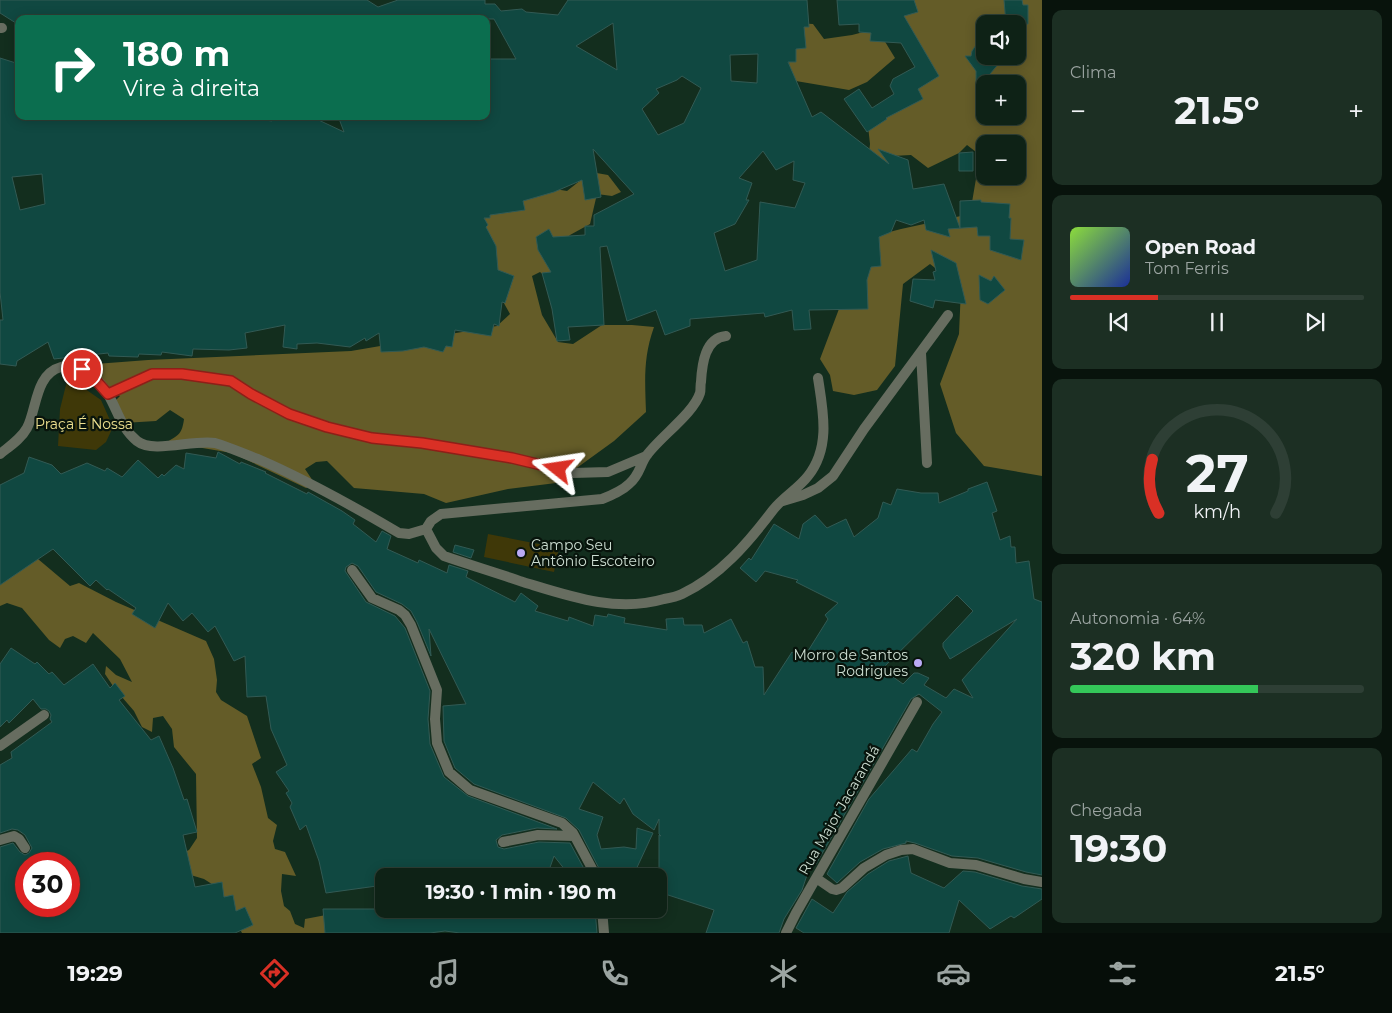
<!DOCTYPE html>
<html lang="pt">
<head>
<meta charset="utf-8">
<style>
	body { margin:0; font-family:Montserrat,sans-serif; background:#1c2f23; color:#f1f3f6; height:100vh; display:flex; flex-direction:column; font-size:19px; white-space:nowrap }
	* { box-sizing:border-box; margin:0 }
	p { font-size:16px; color:#9ba4a1 }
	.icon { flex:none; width:28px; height:28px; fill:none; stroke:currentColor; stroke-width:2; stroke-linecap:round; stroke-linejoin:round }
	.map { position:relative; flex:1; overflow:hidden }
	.details { display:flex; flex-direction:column; gap:10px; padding:10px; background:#08130c; width:350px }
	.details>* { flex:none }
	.hud { position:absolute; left:15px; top:15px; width:475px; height:105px; border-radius:10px; box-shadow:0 2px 12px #0003,0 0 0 1px #2e3f35; background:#0b6e4f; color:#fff; overflow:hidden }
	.tools { position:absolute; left:976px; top:15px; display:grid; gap:10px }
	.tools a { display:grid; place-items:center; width:50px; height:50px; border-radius:10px; background:#0e2216; box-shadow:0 2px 12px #0003,0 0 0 1px #2e3f35; font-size:25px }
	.speed { position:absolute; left:15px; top:852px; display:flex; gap:10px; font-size:25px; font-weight:700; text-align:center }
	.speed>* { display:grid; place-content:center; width:65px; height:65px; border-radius:50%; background:#0e2216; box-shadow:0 2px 12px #0003,0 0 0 1px #2e3f35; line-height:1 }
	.speed .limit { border:8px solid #d22; background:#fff; color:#111 }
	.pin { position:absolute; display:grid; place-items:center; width:42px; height:42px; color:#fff; margin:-21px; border:2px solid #fff; border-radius:50%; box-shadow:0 1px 5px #0007 }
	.me { position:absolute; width:55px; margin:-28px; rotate:285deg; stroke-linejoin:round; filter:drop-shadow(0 0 4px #0008) }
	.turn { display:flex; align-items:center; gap:18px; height:105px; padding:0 25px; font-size:22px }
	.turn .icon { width:65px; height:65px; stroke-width:2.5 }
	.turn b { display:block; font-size:35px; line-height:42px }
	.big { font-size:38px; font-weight:700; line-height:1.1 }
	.details .tile { flex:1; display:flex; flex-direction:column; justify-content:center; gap:8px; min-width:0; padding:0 18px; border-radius:10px; background:#1c2f23 }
	.details .dial { align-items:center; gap:0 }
	.dial svg { height:130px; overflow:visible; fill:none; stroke:#2e3f35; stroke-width:7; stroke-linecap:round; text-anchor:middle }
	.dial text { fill:#f1f3f6; stroke:none }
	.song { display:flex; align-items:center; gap:15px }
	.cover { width:60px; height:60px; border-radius:8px; background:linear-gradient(135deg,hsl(90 70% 55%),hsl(230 70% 35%)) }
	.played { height:5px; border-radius:2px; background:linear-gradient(90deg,#d93025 30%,#2e3f35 30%) }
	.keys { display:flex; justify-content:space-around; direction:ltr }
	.heat { display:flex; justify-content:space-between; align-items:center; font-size:28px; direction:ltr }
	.charge { height:8px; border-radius:4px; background:linear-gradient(90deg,#34c759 64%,#2e3f35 0) }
	.trip { position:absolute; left:375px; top:868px; width:292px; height:50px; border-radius:10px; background:#0e2216; box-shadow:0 2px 12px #0003,0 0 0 1px #2e3f35; font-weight:700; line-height:50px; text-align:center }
	.tabs { display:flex; height:80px; justify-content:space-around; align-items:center; background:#060e09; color:#9ba4a1 }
	.tabs .icon { width:35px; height:35px }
	.tabs .current { color:#d93025 }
	.tabs b { font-size:22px; color:#f1f3f6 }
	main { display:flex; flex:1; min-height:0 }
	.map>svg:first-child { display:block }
	.green { fill:#3f3808 }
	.forest { fill:#645c28; fill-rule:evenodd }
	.building { fill:#104841; stroke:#325a54; fill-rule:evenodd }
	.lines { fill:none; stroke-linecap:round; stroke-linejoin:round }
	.minor { stroke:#676d60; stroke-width:10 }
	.route-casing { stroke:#8d1f18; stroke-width:12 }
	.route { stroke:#d93025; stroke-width:9 }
	.poi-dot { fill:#baaaf6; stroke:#08140c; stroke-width:2 }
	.labels { text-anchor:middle; stroke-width:4.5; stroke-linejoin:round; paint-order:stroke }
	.park-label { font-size:14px; fill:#ede08f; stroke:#08140c }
	.poi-label { font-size:14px; fill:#ccddd1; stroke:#08140c; text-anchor:start }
	.street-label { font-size:14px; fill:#ccddd1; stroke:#08140c }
</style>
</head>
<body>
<main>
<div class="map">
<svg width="1042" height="933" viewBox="0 0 1042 933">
	<rect width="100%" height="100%" fill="#132e1e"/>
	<path class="green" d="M 68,377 L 101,400 L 113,427 L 106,442 L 96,450 L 58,446 L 60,409 Z
		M 488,534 L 559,548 L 554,572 L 484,557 Z"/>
	<path class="forest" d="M 884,0 L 1042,0 L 1042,476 L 984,466 L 956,433 L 940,384 L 959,334 L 961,288 L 930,264 L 903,284 L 895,366 L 877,390 L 854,395 L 833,391 L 830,375 L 820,359 L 856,264 L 859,240 L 901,229 L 970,214 L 980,155 L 967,145 L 959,153 L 928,168 L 911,155 L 892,156 L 889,175 L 866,178 L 870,144 L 868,126 L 897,101 L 918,63 L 901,34 L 884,40 L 895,58 L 867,82 L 849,90 L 790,80 L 789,62 L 794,23 L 813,24 L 824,39 L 852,35 L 879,28 ZM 985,24 L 1018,24 L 1018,56 L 985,56 ZM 985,84 L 1018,84 L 1018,116 L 985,116 ZM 985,144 L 1018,144 L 1018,176 L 985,176 Z
		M 591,172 L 608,175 L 621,192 L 612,196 L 597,194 L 590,224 L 570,235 L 560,245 L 564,277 L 546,277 L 540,272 L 532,276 L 542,315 L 558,342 L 573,344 L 602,325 L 632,325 L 654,327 C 643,358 645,381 646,412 L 614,441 L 556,483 L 508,489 L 446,503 L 424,494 L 354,488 L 327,461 L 316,462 L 305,469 L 315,484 L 306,488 L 232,453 L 167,442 C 179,435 182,434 184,419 L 170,410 L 156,421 L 123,423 L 110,406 L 120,396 L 89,376 L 82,365 L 148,360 L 351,351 L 497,326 L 510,314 L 491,280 L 478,224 L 497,209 L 555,189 L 567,191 Z
		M 38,559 L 70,586 L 79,583 L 116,602 L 206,641 L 214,659 L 217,680 L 216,692 L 221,700 L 247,716 L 261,758 L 252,764 L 261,787 L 268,818 L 277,825 L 273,841 L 275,849 L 285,852 L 296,876 L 282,874 L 281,891 L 284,906 L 290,911 L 295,924 L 304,928 L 305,919 L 326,915 L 325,933 L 242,933 L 218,888 L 204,879 L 184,873 L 178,855 L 189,850 L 197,838 L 196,774 L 174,747 L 172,729 L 163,716 L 153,718 L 152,732 L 142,727 L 134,711 L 115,689 L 105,674 L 106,666 L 116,675 L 132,682 L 120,659 L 93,633 L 86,643 L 73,636 L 65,639 L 60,648 L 49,640 L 22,608 L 7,603 L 0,606 L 0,568 Z"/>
	<path class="building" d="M 0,0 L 367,0 L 378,7 L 398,0 L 485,0 L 485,4 L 495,4 L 501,11 L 522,9 L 526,12 L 558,15 L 568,0 L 807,0 L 809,27 L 804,27 L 806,48 L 796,49 L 796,62 L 788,62 L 812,117 L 821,112 L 889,164 L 878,149 L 908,160 L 913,189 L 944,184 L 960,228 L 960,201 L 981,200 L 981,202 L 1010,204 L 1009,218 L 1011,218 L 1010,239 L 1024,240 L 1021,260 L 990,250 L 990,236 L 978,236 L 977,227 L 948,229 L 950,237 L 926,230 L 924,220 L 911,225 L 896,220 L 891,232 L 879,237 L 881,266 L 871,267 L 867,280 L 868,309 L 809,310 L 811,329 L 794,330 L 792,310 L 765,317 L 764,313 L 690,319 L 690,326 L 665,335 L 656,310 L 627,321 L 607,246 L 600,247 L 604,325 L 568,327 L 570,340 L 557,341 L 552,309 L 542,273 L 551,272 L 538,250 L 536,237 L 549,229 L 553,237 L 585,235 L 585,226 L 594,226 L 594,215 L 634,194 L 593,149 L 601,197 L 585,200 L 582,180 L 554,192 L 523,201 L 525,210 L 490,215 L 490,218 L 484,218 L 488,225 L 486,227 L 496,246 L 498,270 L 514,276 L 505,303 L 502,302 L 499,326 L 494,324 L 491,336 L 455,330 L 452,347 L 446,346 L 443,352 L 424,347 L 403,351 L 381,352 L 379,333 L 366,341 L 365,338 L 350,347 L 317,343 L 297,344 L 297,349 L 283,347 L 285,325 L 245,333 L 247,348 L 229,350 L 193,349 L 192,356 L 162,352 L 161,355 L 139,354 L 138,357 L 109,356 L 108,353 L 54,359 L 48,342 L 17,361 L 16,366 L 0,364 L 0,320 L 3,320 L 0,292 L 0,58 L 19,64 L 19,116 L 234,116 L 272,121 L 273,116 L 310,116 L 344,132 L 338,116 L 486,116 L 486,59 L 516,59 L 494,19 L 19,19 L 19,25 L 0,13 ZM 613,23 L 617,70 L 576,46 ZM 758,54 L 757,83 L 731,81 L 730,55 ZM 682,76 L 701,88 L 684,123 L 658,135 L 642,109 L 659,93 L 656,89 L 677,80 ZM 763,151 L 776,170 L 794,161 L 793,180 L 805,183 L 795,208 L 760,202 L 757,260 L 725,271 L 714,233 L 735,224 L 749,200 L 746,200 L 752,183 L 739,178 ZM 42,174 L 45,204 L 20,210 L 12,177 Z
		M 837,0 L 914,0 L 918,12 L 904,16 L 939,76 L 918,89 L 923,99 L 886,118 L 887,119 L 867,132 L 844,99 L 859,89 L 872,108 L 894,94 L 890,86 L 893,79 L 915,67 L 901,43 L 870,41 L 871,33 L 859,32 L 859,24 L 839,25 Z
		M 1004,0 L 1022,0 L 1023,5 L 1028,5 L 1028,24 L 1006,24 Z
		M 985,32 L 985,56 L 1005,56 L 985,80 L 985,90 L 982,84 L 976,92 L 976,71 L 965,56 L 971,56 L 972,51 Z
		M 973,152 L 973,171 L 959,171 L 959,153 Z
		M 931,250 L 956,263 L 966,304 L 935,300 L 933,308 L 910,301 L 913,279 L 935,280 L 933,272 L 936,271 Z
		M 979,275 L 991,281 L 994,276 L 1005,290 L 988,304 L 980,300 Z
		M 218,452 L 240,464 L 241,462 L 266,472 L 265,473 L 307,494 L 308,492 L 342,511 L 355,520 L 353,524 L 376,542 L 382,531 L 391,536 L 387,549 L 418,563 L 419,560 L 447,573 L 449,565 L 468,571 L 466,577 L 515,602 L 521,593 L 538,606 L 535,611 L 568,621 L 569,617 L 593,626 L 595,615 L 607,617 L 608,614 L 625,618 L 624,623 L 667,630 L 666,619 L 683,618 L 684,625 L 702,625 L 704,633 L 731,619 L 743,643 L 747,641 L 755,667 L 763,667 L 764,695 L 792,652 L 803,659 L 828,619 L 825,615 L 838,603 L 796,582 L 798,580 L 765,571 L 756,582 L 740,568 L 749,558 L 751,560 L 774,524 L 799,539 L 803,524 L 815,515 L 827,528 L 846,519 L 854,537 L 878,518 L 883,502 L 891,505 L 897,489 L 921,493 L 938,493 L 939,503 L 968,491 L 968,489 L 987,482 L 997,511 L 992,513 L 1000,540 L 1010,536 L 1011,547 L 1015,547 L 1016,563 L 1029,561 L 1034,599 L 1042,602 L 1042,875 L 1026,872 L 978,858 L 952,856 L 915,843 L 906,841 L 906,843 L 883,849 L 860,862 L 838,882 L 837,883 L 827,874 L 869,799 L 912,749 L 917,752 L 933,724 L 942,712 L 919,694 L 911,699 L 816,864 L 812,860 L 802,890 L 784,919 L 779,933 L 706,933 L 714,910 L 659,892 L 659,835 L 661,836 L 659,834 L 659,819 L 654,830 L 633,814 L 624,798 L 620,804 L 593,782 L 579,809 L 603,817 L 597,835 L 601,849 L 624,847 L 636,849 L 637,828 L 653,833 L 633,876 L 603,876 L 579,830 L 566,818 L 474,784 L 455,768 L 444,741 L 443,706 L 466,704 L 429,629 L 431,656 L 417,622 L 411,611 L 402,604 L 376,592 L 358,566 L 352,563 L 346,567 L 345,571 L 366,602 L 395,616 L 405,628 L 430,691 L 428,719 L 430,744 L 444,777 L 468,796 L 557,829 L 537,828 L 502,835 L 496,840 L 498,847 L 504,849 L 539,842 L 570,843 L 588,876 L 570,876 L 554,856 L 547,876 L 384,876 L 384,885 L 326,893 L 319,861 L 306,825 L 300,830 L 290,807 L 292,803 L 286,793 L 289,791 L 276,772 L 287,765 L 271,729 L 266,696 L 247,697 L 245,656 L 234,661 L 215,626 L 208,632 L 192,613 L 183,621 L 168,603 L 155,628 L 132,614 L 136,608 L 108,589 L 107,590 L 96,580 L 90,586 L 53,549 L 0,585 L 0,485 L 24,473 L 29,457 L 52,465 L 61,474 L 87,463 L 105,471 L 107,468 L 122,477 L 138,460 L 158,478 L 162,474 L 164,476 L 176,465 L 184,469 L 186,453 L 216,458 ZM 957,595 L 973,611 L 943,643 L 943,647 L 950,659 L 1017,619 L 962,680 L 973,698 L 954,689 L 946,698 L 924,685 L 929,678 L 918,673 L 914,673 L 903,684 L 882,669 Z
		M 455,545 L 474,550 L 471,558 L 453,552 Z
		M 11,648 L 35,664 L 37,662 L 49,674 L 52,672 L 64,685 L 93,664 L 110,688 L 115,683 L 125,696 L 119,700 L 151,740 L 159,736 L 173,768 L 184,800 L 187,799 L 197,832 L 183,835 L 195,887 L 222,882 L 224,897 L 233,895 L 236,911 L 245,907 L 253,925 L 235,933 L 0,933 L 0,847 L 13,843 L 20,852 L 25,855 L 29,853 L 32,848 L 25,835 L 18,830 L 12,829 L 0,833 L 0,765 L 12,758 L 11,752 L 52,722 L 50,719 L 51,715 L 49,711 L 46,709 L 41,709 L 33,699 L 9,723 L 7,720 L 0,727 L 0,664 ZM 26,864 L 69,864 L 69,906 L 26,906 Z
		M 908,856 L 911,873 L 944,888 L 963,871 L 975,872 L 1022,886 L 1042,889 L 1042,899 L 1014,918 L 1011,916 L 990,929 L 959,900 L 949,933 L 804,933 L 796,928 L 812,899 L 833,913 L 847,892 L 868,874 L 889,861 Z
		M 323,909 L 595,909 L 597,933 L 460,933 L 445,931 L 430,933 L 325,933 Z"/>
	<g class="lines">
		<path class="minor" d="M 0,28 L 2,28
			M 921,353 L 927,463
			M 108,394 L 152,374 L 182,374 L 231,381 L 251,394 L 289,414 L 327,427 L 372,438 L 422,443 L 512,458 L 573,473 L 608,472 L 646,456
			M 0,454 C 10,446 21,439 27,428 C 37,409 35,374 61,367 C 80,362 101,380 109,396 C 118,412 122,429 137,441 C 153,454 194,439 215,443 C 229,447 244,454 258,459 C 307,480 353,506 399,533 L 409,534 L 426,529 L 431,521 L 441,514 L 602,499 C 612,495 622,491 629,484 C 640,475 640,464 647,455 C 660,437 694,413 700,393 C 701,390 700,385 701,382 C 702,364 705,338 726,336
			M 783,501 L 803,495 L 818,488 L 833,476 L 864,429 L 948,315
			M 426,529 L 436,548 L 444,556 C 470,565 497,573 523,582 C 569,596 616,613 664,599 C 670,598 676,597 682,594 C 720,576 748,543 773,510 C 783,497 798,489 808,476 C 831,447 823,411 818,378
			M 352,570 L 372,598 L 399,610 L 405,615 L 411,625 L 437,690 L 435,719 L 437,743 L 449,772 L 470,790 L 562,823 L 573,833 L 596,876
			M 0,746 L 44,715
			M 0,840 L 14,836 L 19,839 L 25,848
			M 503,842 L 538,835 L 574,836
			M 816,878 L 832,889 L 836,890 L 842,888 L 864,868 L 886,855 L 901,850 L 913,849 L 950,863 L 976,865 L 1024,879 L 1042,882
			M 602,909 L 604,933
			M 786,933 L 796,913 L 917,702"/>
	</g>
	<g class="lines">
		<g class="route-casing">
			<path id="route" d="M 82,369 L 91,375 L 108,394 L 152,374 L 182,374 L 231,381 L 251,394 L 289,414 L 327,427 L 372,438 L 422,443 L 512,458 L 558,469"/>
		</g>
		<use href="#route" class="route"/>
	</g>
	<g class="poi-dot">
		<circle cx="521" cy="553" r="5"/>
		<circle cx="918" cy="663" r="5"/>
	</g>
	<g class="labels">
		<g class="park-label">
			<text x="84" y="429">Praça É Nossa</text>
		</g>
		<g class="poi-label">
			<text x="531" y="550">Campo Seu<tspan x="531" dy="16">Antônio Escoteiro</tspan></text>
			<text x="908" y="660" text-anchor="end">Morro de Santos<tspan x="908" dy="16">Rodrigues</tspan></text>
		</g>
		<g class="street-label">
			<text transform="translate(839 810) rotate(-60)" y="5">Rua Major Jacarandá</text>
		</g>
	</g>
</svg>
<div class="tools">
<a><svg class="icon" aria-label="sound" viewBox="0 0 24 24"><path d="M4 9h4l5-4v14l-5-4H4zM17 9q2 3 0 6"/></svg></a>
<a>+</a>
<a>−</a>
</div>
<div class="speed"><div class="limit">30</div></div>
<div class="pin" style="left:82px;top:369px;background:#d93025"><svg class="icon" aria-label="arrive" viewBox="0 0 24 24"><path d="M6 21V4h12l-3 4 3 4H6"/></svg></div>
<svg class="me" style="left:558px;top:469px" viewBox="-20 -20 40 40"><path d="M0-17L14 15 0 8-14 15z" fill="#d93025" stroke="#fff" stroke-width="4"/></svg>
<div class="trip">19:30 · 1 min · 190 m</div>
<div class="hud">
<div class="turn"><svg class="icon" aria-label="right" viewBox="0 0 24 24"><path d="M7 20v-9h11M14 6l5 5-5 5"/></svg><div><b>180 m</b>Vire à direita</div></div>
</div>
</div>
<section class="details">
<div class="tile"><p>Clima</p>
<div class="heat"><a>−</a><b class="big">21.5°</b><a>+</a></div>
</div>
<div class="tile">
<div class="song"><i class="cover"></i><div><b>Open Road</b><p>Tom Ferris</p></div></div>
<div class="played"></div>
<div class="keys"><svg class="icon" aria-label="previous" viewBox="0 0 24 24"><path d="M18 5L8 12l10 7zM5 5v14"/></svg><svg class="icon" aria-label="pause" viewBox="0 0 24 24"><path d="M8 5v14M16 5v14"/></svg><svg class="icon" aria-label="next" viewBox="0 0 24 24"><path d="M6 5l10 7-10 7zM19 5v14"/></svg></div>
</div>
<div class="tile dial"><svg viewBox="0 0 100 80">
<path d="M14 69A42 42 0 1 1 86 69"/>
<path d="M14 69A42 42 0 0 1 10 36" stroke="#d93025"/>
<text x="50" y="56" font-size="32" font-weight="700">27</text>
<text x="50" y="72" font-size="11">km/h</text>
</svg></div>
<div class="tile"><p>Autonomia · 64%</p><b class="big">320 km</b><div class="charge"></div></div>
<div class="tile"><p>Chegada</p><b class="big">19:30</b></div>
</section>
</main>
<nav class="tabs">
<b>19:29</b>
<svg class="icon current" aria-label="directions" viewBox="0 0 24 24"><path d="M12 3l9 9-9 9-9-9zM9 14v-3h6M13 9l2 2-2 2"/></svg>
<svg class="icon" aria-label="music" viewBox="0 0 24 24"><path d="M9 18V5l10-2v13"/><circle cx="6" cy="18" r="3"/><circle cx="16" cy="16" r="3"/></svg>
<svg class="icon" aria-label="phone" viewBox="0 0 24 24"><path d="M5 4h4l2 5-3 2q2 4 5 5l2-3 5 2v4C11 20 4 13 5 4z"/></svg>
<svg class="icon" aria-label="climate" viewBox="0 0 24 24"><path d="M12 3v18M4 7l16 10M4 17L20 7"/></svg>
<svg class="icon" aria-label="car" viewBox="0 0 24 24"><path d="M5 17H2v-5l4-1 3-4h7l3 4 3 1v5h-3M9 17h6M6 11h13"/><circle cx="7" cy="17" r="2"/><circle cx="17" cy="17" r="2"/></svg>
<svg class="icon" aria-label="filters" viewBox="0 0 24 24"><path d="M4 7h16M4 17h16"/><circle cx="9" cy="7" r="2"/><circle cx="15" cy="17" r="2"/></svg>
<b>21.5°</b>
</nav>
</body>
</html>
